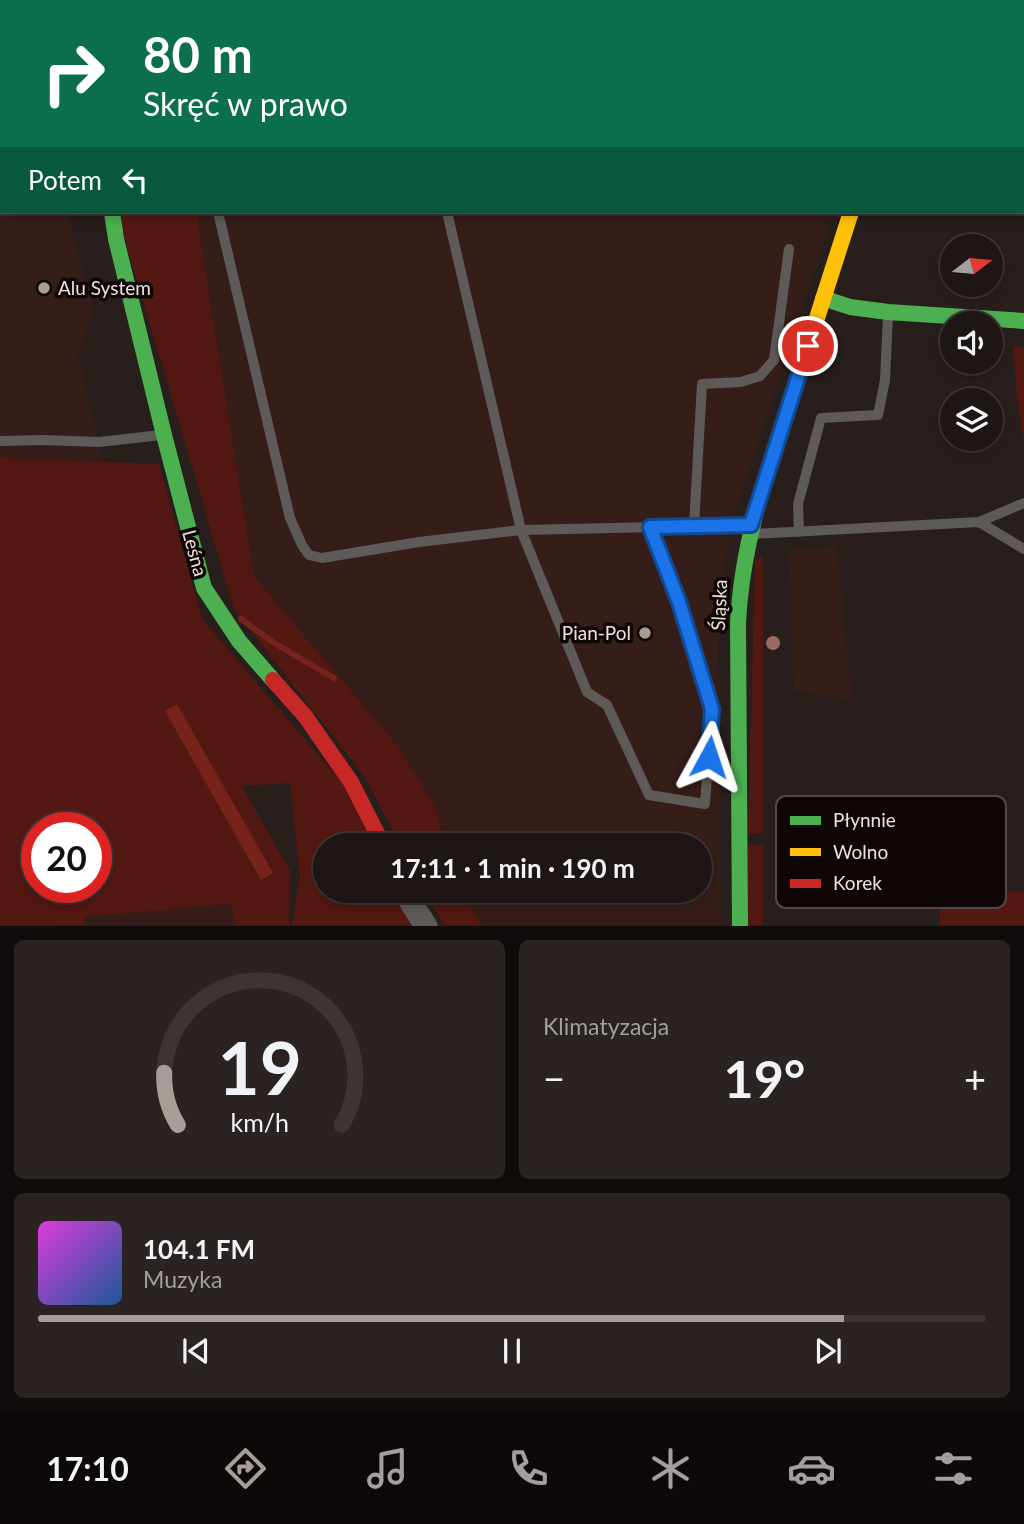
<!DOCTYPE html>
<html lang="pl">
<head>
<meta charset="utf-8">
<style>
	body { margin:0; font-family:Lato,sans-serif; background:#2b2322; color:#f1f3f6; height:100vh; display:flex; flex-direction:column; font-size:26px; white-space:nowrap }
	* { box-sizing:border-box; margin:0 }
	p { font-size:23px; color:#a19fa0 }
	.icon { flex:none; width:38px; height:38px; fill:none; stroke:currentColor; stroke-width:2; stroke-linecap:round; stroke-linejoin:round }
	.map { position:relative; height:926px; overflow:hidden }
	.drawer { display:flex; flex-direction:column; gap:14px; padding:14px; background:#100c0c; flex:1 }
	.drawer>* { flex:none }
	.guide { position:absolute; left:0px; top:0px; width:1026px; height:214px; box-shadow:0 4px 10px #0003,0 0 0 2px #3c3534; background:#0b6e4f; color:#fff; overflow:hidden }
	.needle { width:46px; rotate:74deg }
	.buttons { position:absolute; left:940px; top:234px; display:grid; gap:14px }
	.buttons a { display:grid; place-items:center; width:63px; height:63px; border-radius:50%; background:#1e1615; box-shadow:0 4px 10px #0003,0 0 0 2px #3c3534; font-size:35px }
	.speed { position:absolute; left:21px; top:812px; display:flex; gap:14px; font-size:35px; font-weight:700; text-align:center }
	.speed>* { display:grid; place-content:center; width:91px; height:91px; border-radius:50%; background:#1e1615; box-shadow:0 4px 10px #0003,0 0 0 2px #3c3534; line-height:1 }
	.speed .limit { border:10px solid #d22; background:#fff; color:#111 }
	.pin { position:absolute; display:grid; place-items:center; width:60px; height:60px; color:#fff; margin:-30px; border:4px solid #fff; border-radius:50%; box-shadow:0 2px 7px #0007 }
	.me { position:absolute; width:77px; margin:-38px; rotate:5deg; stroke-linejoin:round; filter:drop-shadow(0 0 5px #0008) }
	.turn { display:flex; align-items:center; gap:24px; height:147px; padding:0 28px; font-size:32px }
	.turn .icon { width:91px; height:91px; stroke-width:2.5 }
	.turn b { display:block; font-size:49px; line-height:60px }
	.then { display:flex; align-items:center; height:66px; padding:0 28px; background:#0003; gap:14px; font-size:26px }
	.big { font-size:52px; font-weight:700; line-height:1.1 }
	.drawer .tile { flex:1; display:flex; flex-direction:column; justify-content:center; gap:10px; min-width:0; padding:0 24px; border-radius:10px; background:#2b2322 }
	.drawer .dial { align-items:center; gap:0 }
	.dial svg { height:182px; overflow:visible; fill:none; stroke:#3c3534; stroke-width:7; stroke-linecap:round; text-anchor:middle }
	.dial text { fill:#f1f3f6; stroke:none }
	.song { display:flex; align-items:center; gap:21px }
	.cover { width:84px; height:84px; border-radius:10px; background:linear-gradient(135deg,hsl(300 70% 55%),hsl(210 70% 35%)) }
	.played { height:7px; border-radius:4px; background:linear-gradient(90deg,#a99d9a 85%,#3c3534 85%) }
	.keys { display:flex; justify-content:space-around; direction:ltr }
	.heat { display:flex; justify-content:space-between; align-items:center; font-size:38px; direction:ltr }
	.drawer .tiles { flex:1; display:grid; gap:14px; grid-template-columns:1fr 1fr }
	.tile:last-child { grid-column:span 2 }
	.trip { position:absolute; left:313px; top:833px; width:399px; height:70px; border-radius:35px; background:#1e1615; box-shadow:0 4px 10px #0003,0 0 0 2px #3c3534; font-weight:700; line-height:70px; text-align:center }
	.tabs { display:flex; height:112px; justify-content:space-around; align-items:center; background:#0c0908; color:#a19fa0 }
	.tabs .icon { width:49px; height:49px }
	.tabs .on { color:#a99d9a }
	.tabs b { font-size:32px; color:#f1f3f6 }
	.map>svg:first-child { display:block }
	.built { fill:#351d19 }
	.green { fill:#531812; fill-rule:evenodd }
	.water { fill:#76231c }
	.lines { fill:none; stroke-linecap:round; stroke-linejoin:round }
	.stream { stroke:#76231c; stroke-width:6 }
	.lane { stroke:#5e5a58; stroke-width:10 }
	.street { stroke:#5e5a58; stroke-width:23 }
	.fast { stroke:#4caf50; stroke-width:16 }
	.slow { stroke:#ffc107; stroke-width:16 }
	.jam { stroke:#c62828; stroke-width:16 }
	.tree { fill:#996a62 }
	.route-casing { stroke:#114b97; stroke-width:18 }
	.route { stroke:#1a73e8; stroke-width:12 }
	.poi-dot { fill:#a99d9a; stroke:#0f0706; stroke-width:2.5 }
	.labels { text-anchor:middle; stroke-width:7; stroke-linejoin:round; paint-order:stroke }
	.poi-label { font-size:19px; fill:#efe1de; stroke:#0f0706; text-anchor:start }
	.street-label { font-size:19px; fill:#efe1de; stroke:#0f0706 }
	.key { fill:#0f0706; stroke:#524847; stroke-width:2 }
	.key-label { font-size:19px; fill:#efe1de }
</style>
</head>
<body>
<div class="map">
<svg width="1024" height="926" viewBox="0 0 1024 926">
	<rect width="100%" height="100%" fill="#281e1c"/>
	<path class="built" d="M 334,0 L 697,0 L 697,2 L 327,2 Z
		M 0,198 L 2,199 L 2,212 L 52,212 L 68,216 L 94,311 L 78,356 L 104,462 L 0,458 Z
		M 196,212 L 834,212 L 736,510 L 722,576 L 718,625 L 721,925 L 481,925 L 464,891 L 700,891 L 700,845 L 444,845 L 435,806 L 397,745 L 254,576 Z
		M 837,546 L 852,700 L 794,691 L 789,549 Z
		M 233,904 L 235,925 L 85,925 L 84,917 Z"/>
	<path class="green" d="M 120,212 L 196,212 L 254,576 L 397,745 L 435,806 L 444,845 L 400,845 L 365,777 L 234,609 L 123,233 Z
		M 1013,346 L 1024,347 L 1024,441 L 1017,398 Z
		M 0,458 L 159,464 L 202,619 L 345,786 L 375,845 L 326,845 L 326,891 L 398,891 L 418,925 L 292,925 L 300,876 L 290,783 L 242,786 L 290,871 L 289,925 L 235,925 L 232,904 L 84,917 L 85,925 L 0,926 ZM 37,828 L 96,828 L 96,887 L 37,887 Z
		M 762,555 L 763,583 L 763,833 L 748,834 L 755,561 Z
		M 748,845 L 763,845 L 763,925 L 748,925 Z
		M 423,891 L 464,891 L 481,925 L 445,925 Z
		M 1024,891 L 1024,925 L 940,925 L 939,895 Z"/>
	<path class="water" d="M 177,704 L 273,873 L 261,880 L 165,711 Z"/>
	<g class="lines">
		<path class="stream" d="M 241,619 L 274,643 L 334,678"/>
		<path class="lane" d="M 461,0 L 461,2
			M 438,2 L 444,0
			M 218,212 L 290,518 L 302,545 L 309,555 L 322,558 L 419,542 L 521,530 L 748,525
			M 447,212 L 521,530 L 587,692 L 607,705 L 649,795 L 705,804 L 712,709 L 679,602 L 650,527
			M 0,441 L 43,440 L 99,442 L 161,435
			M 979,522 L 1024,549
			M 694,526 L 702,384 L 741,382 L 760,376 L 774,360 L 789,249
			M 799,532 L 798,504 L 821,418 L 878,415 L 885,380 L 888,315
			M 751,534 L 979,522 L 1024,503"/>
		<path class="street" d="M 91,0 L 91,2
			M 405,891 L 413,906 L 426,926"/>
		<path class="fast" d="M 112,212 L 116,239 L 164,435 L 204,588 L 239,641 L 273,680
			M 823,298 L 850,307 L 888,312 L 1024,321
			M 740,926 L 738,624 C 742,535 773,455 800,371"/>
		<path class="slow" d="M 920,0 L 920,2
			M 800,371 L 851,212"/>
		<path class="jam" d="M 273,680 L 305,716 L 351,782 L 383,845"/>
	</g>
	<circle class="tree" cx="773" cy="643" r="7"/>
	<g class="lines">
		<g class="route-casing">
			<path id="route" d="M 709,757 L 712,709 L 679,602 L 650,527 L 751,525 L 808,346"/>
		</g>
		<use href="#route" class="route"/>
	</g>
	<g class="poi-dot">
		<circle cx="44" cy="288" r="7"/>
		<circle cx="645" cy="633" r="7"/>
	</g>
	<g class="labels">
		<g class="poi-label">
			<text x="58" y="295">Alu System</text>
			<text x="631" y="640" text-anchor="end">Pian-Pol</text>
		</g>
		<g class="street-label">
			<text transform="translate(195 553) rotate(75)" y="7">Leśna</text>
			<text transform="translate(719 605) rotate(-87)" y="7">Śląska</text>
		</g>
	</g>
	<rect x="776" y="796" width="230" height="112" rx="10" class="key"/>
	<rect x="790" y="816" width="31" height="9" fill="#4caf50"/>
	<rect x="790" y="848" width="31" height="8" fill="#ffc107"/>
	<rect x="790" y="879" width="31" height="9" fill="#c62828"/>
	<g class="key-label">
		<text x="833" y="827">Płynnie</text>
		<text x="833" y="859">Wolno</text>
		<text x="833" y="890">Korek</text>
	</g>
</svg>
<div class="buttons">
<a><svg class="needle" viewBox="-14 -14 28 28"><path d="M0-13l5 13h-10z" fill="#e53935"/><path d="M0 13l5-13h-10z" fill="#a19fa0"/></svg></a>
<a><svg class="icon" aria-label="sound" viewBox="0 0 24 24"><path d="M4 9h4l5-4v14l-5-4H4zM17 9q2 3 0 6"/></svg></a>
<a><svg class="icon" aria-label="layers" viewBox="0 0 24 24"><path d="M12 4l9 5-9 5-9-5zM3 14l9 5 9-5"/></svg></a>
</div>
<div class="speed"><div class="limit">20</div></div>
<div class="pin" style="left:808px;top:346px;background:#d93025"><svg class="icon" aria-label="arrive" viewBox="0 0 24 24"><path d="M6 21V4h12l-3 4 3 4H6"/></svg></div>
<svg class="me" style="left:709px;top:757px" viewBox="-20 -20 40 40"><path d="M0-17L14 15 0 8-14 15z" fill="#1a73e8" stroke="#fff" stroke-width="4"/></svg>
<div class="trip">17:11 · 1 min · 190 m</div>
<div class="guide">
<div class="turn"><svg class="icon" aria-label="right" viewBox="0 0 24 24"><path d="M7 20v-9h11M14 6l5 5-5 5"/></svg><div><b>80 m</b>Skręć w prawo</div></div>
<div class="then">Potem<svg class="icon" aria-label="left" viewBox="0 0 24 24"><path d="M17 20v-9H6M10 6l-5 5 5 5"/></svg></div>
</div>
</div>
<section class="drawer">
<div class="tiles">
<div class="tile dial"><svg viewBox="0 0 100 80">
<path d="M14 69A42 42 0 1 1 86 69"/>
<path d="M14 69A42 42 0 0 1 8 46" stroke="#a99d9a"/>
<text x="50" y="56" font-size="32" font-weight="700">19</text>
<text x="50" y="72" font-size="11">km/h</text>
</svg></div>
<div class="tile"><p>Klimatyzacja</p>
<div class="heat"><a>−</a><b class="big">19°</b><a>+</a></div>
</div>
<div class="tile">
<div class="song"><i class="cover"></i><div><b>104.1 FM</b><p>Muzyka</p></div></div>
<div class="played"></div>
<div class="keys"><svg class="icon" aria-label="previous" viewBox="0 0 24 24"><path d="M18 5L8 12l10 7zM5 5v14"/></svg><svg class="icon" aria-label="pause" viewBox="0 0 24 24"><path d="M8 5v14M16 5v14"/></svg><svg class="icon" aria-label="next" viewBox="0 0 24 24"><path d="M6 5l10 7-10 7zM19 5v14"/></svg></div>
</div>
</div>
</section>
<nav class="tabs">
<b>17:10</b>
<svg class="icon on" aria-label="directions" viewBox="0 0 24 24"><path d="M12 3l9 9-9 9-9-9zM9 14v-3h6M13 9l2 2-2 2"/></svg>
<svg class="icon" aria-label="music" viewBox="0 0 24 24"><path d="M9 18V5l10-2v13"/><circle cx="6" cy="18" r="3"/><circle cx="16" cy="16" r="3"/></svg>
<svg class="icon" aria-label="phone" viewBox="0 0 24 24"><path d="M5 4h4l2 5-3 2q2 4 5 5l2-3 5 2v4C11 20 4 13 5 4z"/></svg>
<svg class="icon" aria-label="climate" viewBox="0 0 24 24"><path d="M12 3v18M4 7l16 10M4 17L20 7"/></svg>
<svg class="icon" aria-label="car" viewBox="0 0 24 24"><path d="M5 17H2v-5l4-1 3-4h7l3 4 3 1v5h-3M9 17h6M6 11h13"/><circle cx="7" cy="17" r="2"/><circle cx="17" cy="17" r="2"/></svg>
<svg class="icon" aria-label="filters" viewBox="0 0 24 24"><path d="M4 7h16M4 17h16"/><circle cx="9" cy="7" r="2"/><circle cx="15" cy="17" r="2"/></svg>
</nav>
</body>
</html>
